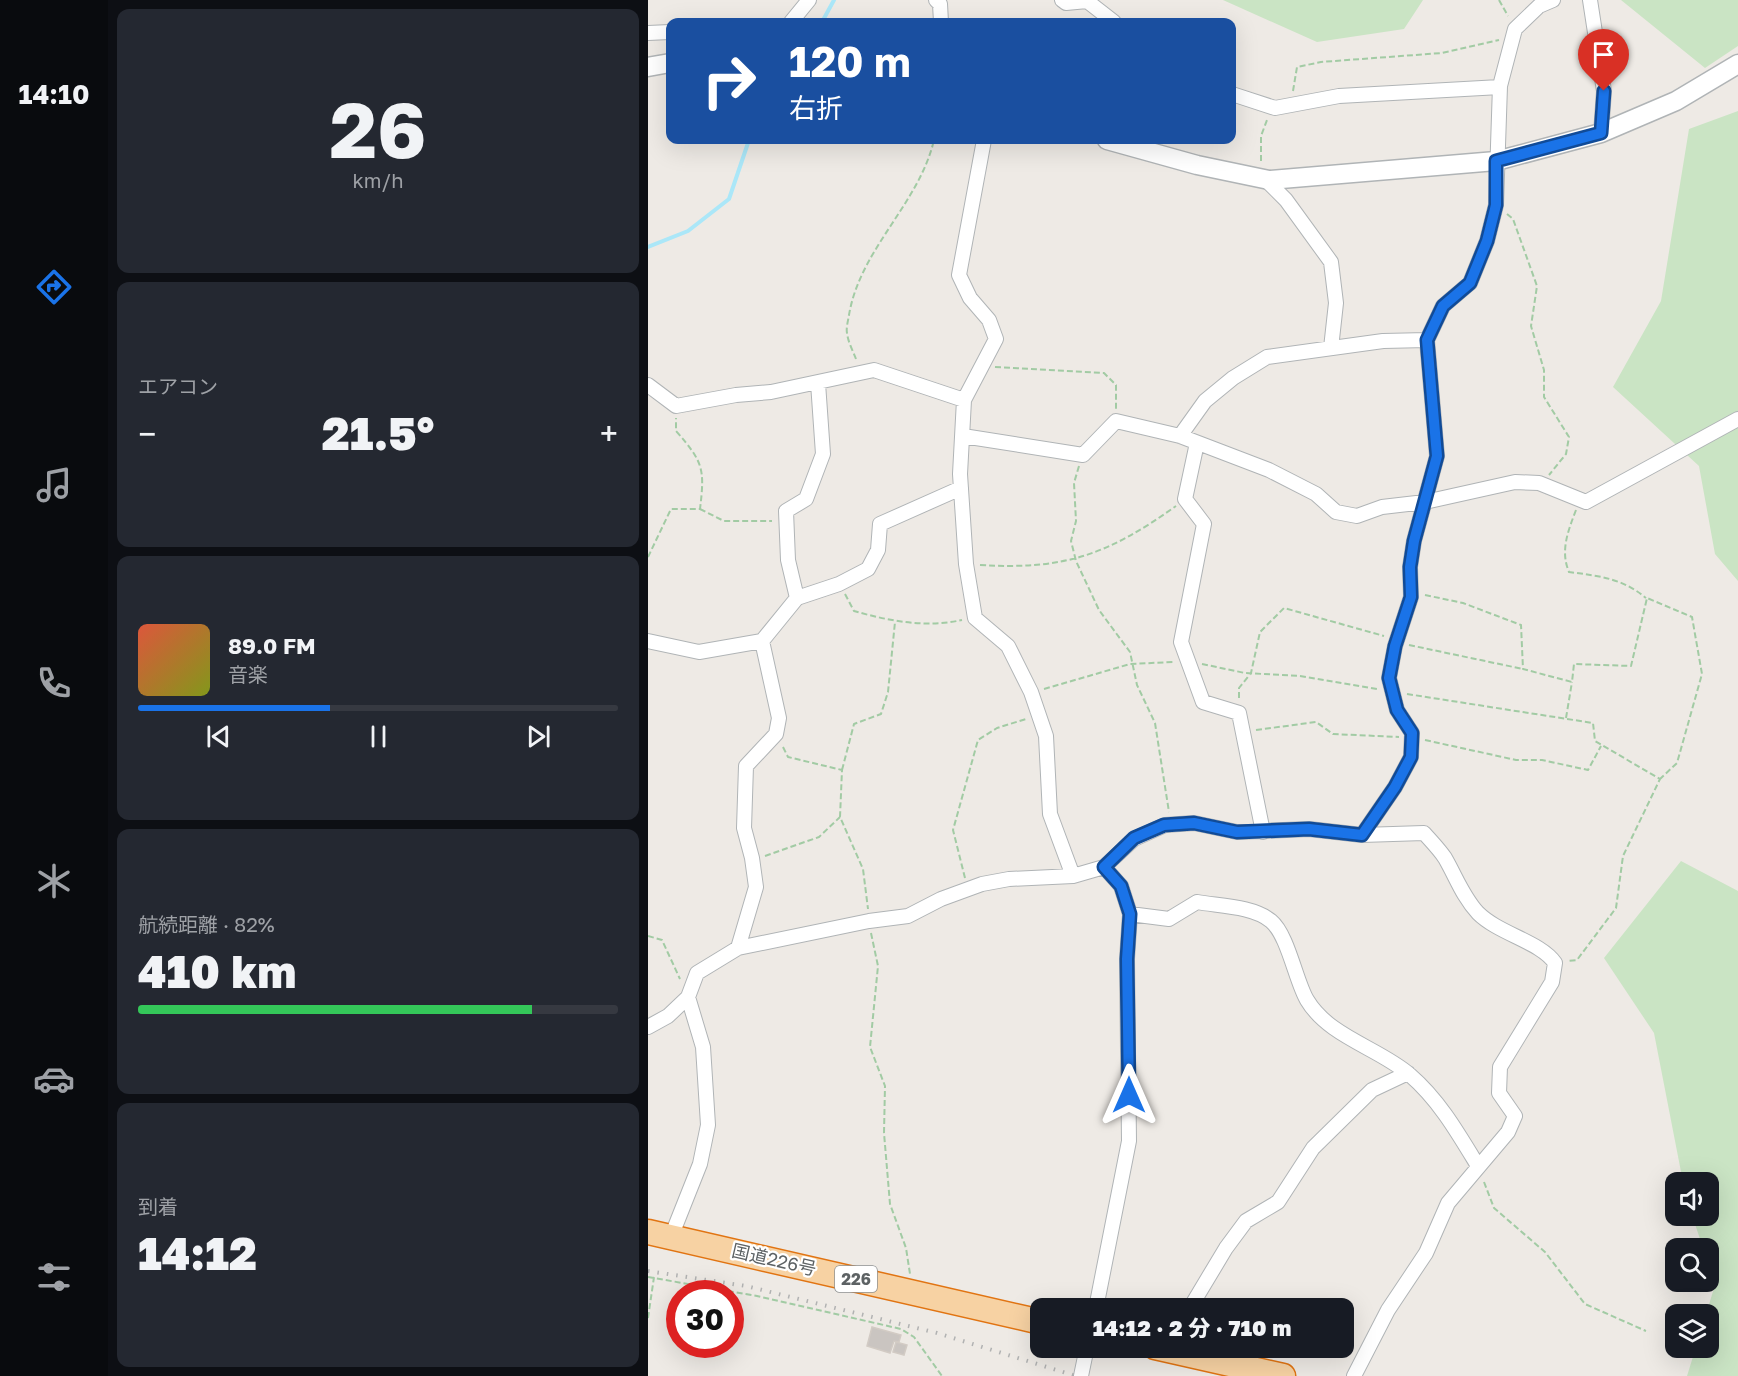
<!DOCTYPE html>
<html lang="ja">
<head>
<meta charset="utf-8">
<style>
	body { margin:0; font-family:"Golos Text","Noto Sans JP",sans-serif; background:#242831; color:#f1f3f6; height:100vh; display:flex; flex-direction:column; font-size:22px; white-space:nowrap }
	* { box-sizing:border-box; margin:0 }
	p { font-size:20px; color:#9ea1a6 }
	.icon { flex:none; width:33px; height:33px; fill:none; stroke:currentColor; stroke-width:2; stroke-linecap:round; stroke-linejoin:round }
	.map { position:relative; flex:1; overflow:hidden }
	.panel { display:flex; flex-direction:column; gap:9px; padding:9px; background:#0d0f14; width:540px }
	.panel>* { flex:none }
	.top-card { position:absolute; left:18px; top:18px; width:570px; height:126px; border-radius:12px; box-shadow:0 6px 24px #0002; background:#1a4fa0; color:#fff; overflow:hidden }
	.buttons { position:absolute; left:1017px; top:1172px; display:grid; gap:12px }
	.buttons a { display:grid; place-items:center; width:54px; height:54px; border-radius:12px; background:#171b24; box-shadow:0 6px 24px #0002; font-size:30px }
	.speed { position:absolute; left:18px; top:1280px; display:flex; gap:12px; font-size:30px; font-weight:700; text-align:center }
	.speed>* { display:grid; place-content:center; width:78px; height:78px; border-radius:50%; background:#171b24; box-shadow:0 6px 24px #0002; line-height:1 }
	.speed .limit { border:9px solid #d22; background:#fff; color:#111 }
	.pin { position:absolute; display:grid; place-items:center; width:51px; height:51px; color:#fff; margin:-62px -26px; border-radius:50% 50% 50% 0; rotate:-45deg; box-shadow:0 0 6px #0007 }
	.pin .icon { rotate:45deg }
	.me { position:absolute; width:66px; margin:-33px; rotate:0deg; stroke-linejoin:round; filter:drop-shadow(0 0 4px #0008) }
	.turn { display:flex; align-items:center; gap:21px; height:126px; padding:0 24px; font-size:27px }
	.turn .icon { width:78px; height:78px; stroke-width:2.5 }
	.turn b { display:block; font-size:42px; line-height:51px }
	.big { font-size:45px; font-weight:800; line-height:1.1 }
	.panel .card { flex:1; display:flex; flex-direction:column; justify-content:center; gap:9px; min-width:0; padding:0 21px; border-radius:12px; background:#242831 }
	.panel .dial { align-items:center; gap:0 }
	.dial b { font-size:78px; line-height:1 }
	.song { display:flex; align-items:center; gap:18px }
	.cover { width:72px; height:72px; border-radius:9px; background:linear-gradient(135deg,hsl(10 70% 55%),hsl(70 70% 35%)) }
	.played { height:6px; border-radius:3px; background:linear-gradient(90deg,#1a73e8 40%,#363941 40%) }
	.keys { display:flex; justify-content:space-around; direction:ltr }
	.heat { display:flex; justify-content:space-between; align-items:center; font-size:33px; direction:ltr }
	.charge { height:9px; border-radius:4px; background:linear-gradient(90deg,#34c759 82%,#363941 0) }
	.trip { position:absolute; left:382px; top:1298px; width:324px; height:60px; border-radius:12px; background:#171b24; box-shadow:0 6px 24px #0002; font-weight:800; line-height:60px; text-align:center }
	main { display:flex; flex:1; min-height:0 }
	.tabs { display:flex; flex-direction:column; width:108px; justify-content:space-around; align-items:center; background:#090b0e; color:#9ea1a6 }
	.tabs .icon { width:42px; height:42px }
	.tabs .current { color:#1a73e8 }
	.tabs b { font-size:27px; color:#f1f3f6 }
	.map>svg:first-child { display:block }
	.green { fill:#cae4c4 }
	.lines { fill:none; stroke-linecap:round; stroke-linejoin:round }
	.stream { stroke:#abe7f8; stroke-width:4 }
	.building { fill:#cac5c1; stroke:#d2cbc4; stroke-width:1.5 }
	.minor-casing { stroke:#b0b4b6; stroke-width:16 }
	.tertiary-casing { stroke:#b0b4b6; stroke-width:21 }
	.trunk-casing { stroke:#e17412; stroke-width:27 }
	.path { stroke:#a2cba4; stroke-width:2; stroke-dasharray:6 3; stroke-linecap:butt }
	.minor { stroke:#fff; stroke-width:14 }
	.tertiary { stroke:#fff; stroke-width:18 }
	.trunk { stroke:#f7d2a3; stroke-width:24 }
	.rail { stroke:#b1b2b2; stroke-width:4; stroke-dasharray:1.5 8; stroke-linecap:butt }
	.route-casing { stroke:#114b97; stroke-width:15 }
	.route { stroke:#1a73e8; stroke-width:10 }
	.labels { text-anchor:middle; stroke-width:4.5; stroke-linejoin:round; paint-order:stroke }
	.shield { fill:#fff; stroke:#8e9192; stroke-width:1.5 }
	.shield-label { font-size:16px; font-weight:bold; fill:#5d6264 }
	.street-label { font-size:18px; fill:#5d6264; stroke:#fff }
</style>
</head>
<body>
<main>
<nav class="tabs">
<b>14:10</b>
<svg class="icon current" aria-label="directions" viewBox="0 0 24 24"><path d="M12 3l9 9-9 9-9-9zM9 14v-3h6M13 9l2 2-2 2"/></svg>
<svg class="icon" aria-label="music" viewBox="0 0 24 24"><path d="M9 18V5l10-2v13"/><circle cx="6" cy="18" r="3"/><circle cx="16" cy="16" r="3"/></svg>
<svg class="icon" aria-label="phone" viewBox="0 0 24 24"><path d="M5 4h4l2 5-3 2q2 4 5 5l2-3 5 2v4C11 20 4 13 5 4z"/></svg>
<svg class="icon" aria-label="climate" viewBox="0 0 24 24"><path d="M12 3v18M4 7l16 10M4 17L20 7"/></svg>
<svg class="icon" aria-label="car" viewBox="0 0 24 24"><path d="M5 17H2v-5l4-1 3-4h7l3 4 3 1v5h-3M9 17h6M6 11h13"/><circle cx="7" cy="17" r="2"/><circle cx="17" cy="17" r="2"/></svg>
<svg class="icon" aria-label="filters" viewBox="0 0 24 24"><path d="M4 7h16M4 17h16"/><circle cx="9" cy="7" r="2"/><circle cx="15" cy="17" r="2"/></svg>
</nav>
<section class="panel">
<div class="card dial"><b>26</b><p>km/h</p></div>
<div class="card"><p>エアコン</p>
<div class="heat"><a>−</a><b class="big">21.5°</b><a>+</a></div>
</div>
<div class="card">
<div class="song"><i class="cover"></i><div><b>89.0 FM</b><p>音楽</p></div></div>
<div class="played"></div>
<div class="keys"><svg class="icon" aria-label="previous" viewBox="0 0 24 24"><path d="M18 5L8 12l10 7zM5 5v14"/></svg><svg class="icon" aria-label="pause" viewBox="0 0 24 24"><path d="M8 5v14M16 5v14"/></svg><svg class="icon" aria-label="next" viewBox="0 0 24 24"><path d="M6 5l10 7-10 7zM19 5v14"/></svg></div>
</div>
<div class="card"><p>航続距離 · 82%</p><b class="big">410 km</b><div class="charge"></div></div>
<div class="card"><p>到着</p><b class="big">14:12</b></div>
</section>
<div class="map">
<svg width="1090" height="1376" viewBox="0 0 1090 1376">
	<rect width="100%" height="100%" fill="#eeeae5"/>
	<path class="green" d="M 575,0 L 775,0 L 756,29 L 669,42 Z
		M 973,0 L 1090,0 L 1090,46 L 1057,68 Z
		M 1090,111 L 1090,581 L 1067,554 L 1051,466 L 965,387 L 1013,301 L 1041,129 Z
		M 1033,861 L 1090,891 L 1090,1376 L 1039,1376 L 1048,1347 L 1060,1347 L 1058,1314 L 1067,1285 L 1061,1264 L 1060,1248 L 1055,1248 L 1044,1215 L 1060,1215 L 1060,1182 L 1035,1182 L 1006,1033 L 956,958 Z"/>
	<g class="lines">
		<path class="stream" d="M 174,22 L 186,0
			M 0,247 L 40,231 L 81,199 L 101,140"/>
	</g>
	<path class="building" d="M 224,1327 L 253,1335 L 251,1342 L 246,1341 L 242,1353 L 219,1346 Z
		M 248,1342 L 259,1345 L 256,1355 L 245,1352 Z"/>
	<g class="lines">
		<g class="minor-casing">
			<path id="minor" d="M 288,0 L 292,4 L 293,22
				M 414,0 L 418,3 L 439,1 L 466,22
				M 942,0 L 956,91 L 953,133
				M 143,22 L 161,0
				M 0,33 L 22,32
				M 584,94 L 627,108 L 691,96 L 852,87
				M 336,140 L 311,275 L 322,298 L 341,320 L 348,339 L 316,400 L 312,474 L 318,564 L 327,618 L 360,646 L 383,692 L 398,736 L 402,814 L 425,876
				M 617,179 L 638,200 L 683,262 L 688,303 L 683,348
				M 0,385 L 28,406 L 88,395 L 123,392 L 226,370 L 316,400
				M 315,436 L 435,455 L 468,421 L 532,436 L 621,470 L 668,494 L 688,512 L 709,516 L 734,507 L 777,502 L 867,482 L 891,483 L 938,502 L 1090,419
				M 532,436 L 557,401 L 585,378 L 619,357 L 735,341 L 779,340
				M 549,443 L 537,499 L 556,524 L 533,642 L 555,702 L 591,713 L 615,832
				M 149,598 L 140,560 L 138,511 L 158,499 L 175,454 L 170,383
				M 0,641 L 51,652 L 114,641
				M 482,914 L 521,919 L 549,902 C 571,906 605,906 623,921 C 640,935 648,982 659,1000 C 681,1037 731,1048 762,1075 C 791,1100 810,1133 830,1166
				M 90,948 L 108,887 L 104,858 L 96,828 L 98,766 L 128,734 L 131,718 L 114,641 L 149,598 L 191,584 L 220,569 L 230,550 L 232,524 L 313,488
				M 0,1027 L 20,1016 L 40,997 L 49,973 L 90,948 L 221,921 L 260,916 L 293,899 L 334,884 L 361,879 L 425,876 L 456,867 L 486,839 L 517,825 L 546,823 L 589,832 L 661,829 L 714,835 L 747,787 L 763,757 L 764,733 L 749,710 L 741,678 L 747,646 L 763,597 L 762,567 L 766,541 L 789,456 L 779,340 L 795,306 L 822,283 L 839,241 L 848,205 L 852,86 L 867,29 L 891,6 L 905,0
				M 23,1237 L 52,1164 L 60,1125 L 55,1047 L 40,997
				M 448,1308 L 481,1141 L 479,959 L 482,914 L 473,886 L 456,867
				M 542,1308 L 578,1248 L 598,1221 L 630,1202 L 665,1148 L 724,1090 L 760,1073
				M 433,1376 L 439,1347
				M 706,1376 L 740,1310 L 778,1253 L 800,1203 L 860,1132 L 867,1116 L 851,1093 L 852,1067 L 904,982 L 907,963 C 893,942 851,934 830,913 C 815,897 808,877 797,858 C 791,849 783,841 776,833 L 714,835"/>
		</g>
		<g class="tertiary-casing">
			<path id="tertiary" d="M 0,67 L 22,63
				M 459,140 L 549,165 L 621,180 L 848,161 L 953,133 L 1028,101 L 1090,64"/>
		</g>
		<g class="trunk-casing">
			<path id="trunk" d="M 0,1232 L 393,1322
				M 507,1347 L 635,1376"/>
		</g>
		<path class="path" d="M 851,0 L 860,16
			M 645,91 L 649,67 L 673,62 L 794,53 L 851,40
			M 613,161 L 613,136 L 619,120
			M 859,214 L 865,219 L 889,286 L 883,326 L 896,370 L 896,397 L 921,437 L 918,454 L 901,475
			M 208,359 C 205,351 200,342 199,333 C 198,328 200,321 201,315 C 212,249 271,204 286,140
			M 347,367 L 456,373 L 468,385 L 468,410
			M 431,466 L 426,483 L 428,521 L 423,541 L 428,561 L 451,610 L 482,652 L 489,685 L 507,723 L 521,812
			M 52,509 L 76,521 L 124,521
			M 928,510 C 920,531 912,551 921,572 C 951,576 974,578 998,598
			M 0,557 L 23,509 L 52,509 C 57,468 55,462 28,431 L 28,418
			M 332,565 C 417,570 459,555 528,506
			M 197,594 L 206,611 C 241,621 278,628 314,620
			M 777,595 L 815,603 L 873,625 L 875,669 L 924,682 L 926,664 L 983,666 L 999,598 L 1044,617 L 1054,674 L 1029,763 L 1012,779
			M 761,645 L 875,669
			M 554,664 L 597,673 L 652,676 L 729,689
			M 396,689 L 482,664 L 525,662
			M 759,694 L 945,723 L 947,741 L 1012,779 L 975,856 L 968,908 L 929,960 L 919,961
			M 591,698 L 591,688 L 603,673 L 612,632 L 636,608 L 736,636
			M 918,718 L 924,682
			M 608,730 L 668,722 L 685,734 L 751,737
			M 777,740 L 868,760 L 894,760 L 940,770 L 953,746
			M 135,747 L 140,757 L 194,770 L 192,817 L 215,869 L 220,909
			M 194,770 L 206,724 L 233,714 L 240,692 L 247,622
			M 117,856 L 171,837 L 192,817
			M 317,878 L 305,830 L 330,740 L 349,728 L 378,719
			M 223,933 L 230,966 L 222,1047 L 237,1086 L 236,1133 L 242,1204 L 258,1248 L 262,1274
			M 0,936 L 14,940 L 32,979
			M 836,1182 L 846,1208 L 897,1252 L 937,1304 L 998,1331
			M 0,1277 L 109,1296 L 253,1329 L 266,1337 L 294,1376
			M 0,1318 L 6,1277"/>
		<use href="#minor" class="minor"/>
		<use href="#tertiary" class="tertiary"/>
		<use href="#trunk" class="trunk"/>
		<path class="rail" d="M 0,1271 L 98,1286 L 289,1333 L 428,1376"/>
	</g>
	<g class="lines">
		<g class="route-casing">
			<path id="route" d="M 481,1095 L 479,959 L 482,914 L 473,886 L 456,867 L 486,838 L 516,825 L 546,823 L 589,832 L 661,829 L 714,835 L 747,787 L 763,757 L 764,733 L 749,710 L 741,678 L 747,646 L 763,597 L 762,567 L 766,541 L 789,456 L 779,340 L 795,306 L 822,283 L 839,241 L 848,205 L 848,161 L 953,133 L 956,91"/>
		</g>
		<use href="#route" class="route"/>
	</g>
	<g class="labels">
		<rect class="shield" x="187" y="1266" width="42" height="26" rx="4.5"/>
		<g class="shield-label">
			<text x="208" y="1285">226</text>
		</g>
		<g class="street-label">
			<text transform="translate(126 1260) rotate(13)" y="6">国道226号</text>
		</g>
	</g>
</svg>
<div class="buttons">
<a><svg class="icon" aria-label="sound" viewBox="0 0 24 24"><path d="M4 9h4l5-4v14l-5-4H4zM17 9q2 3 0 6"/></svg></a>
<a><svg class="icon" aria-label="search" viewBox="0 0 24 24"><circle cx="10" cy="10" r="6"/><path d="M15 15l6 6"/></svg></a>
<a><svg class="icon" aria-label="layers" viewBox="0 0 24 24"><path d="M12 4l9 5-9 5-9-5zM3 14l9 5 9-5"/></svg></a>
</div>
<div class="speed"><div class="limit">30</div></div>
<div class="pin" style="left:956px;top:91px;background:#d93025"><svg class="icon" aria-label="arrive" viewBox="0 0 24 24"><path d="M6 21V4h12l-3 4 3 4H6"/></svg></div>
<svg class="me" style="left:481px;top:1095px" viewBox="-20 -20 40 40"><path d="M0-17L14 15 0 8-14 15z" fill="#1a73e8" stroke="#fff" stroke-width="4"/></svg>
<div class="trip">14:12 · 2 分 · 710 m</div>
<div class="top-card">
<div class="turn"><svg class="icon" aria-label="right" viewBox="0 0 24 24"><path d="M7 20v-9h11M14 6l5 5-5 5"/></svg><div><b>120 m</b>右折</div></div>
</div>
</div>
</main>
</body>
</html>
